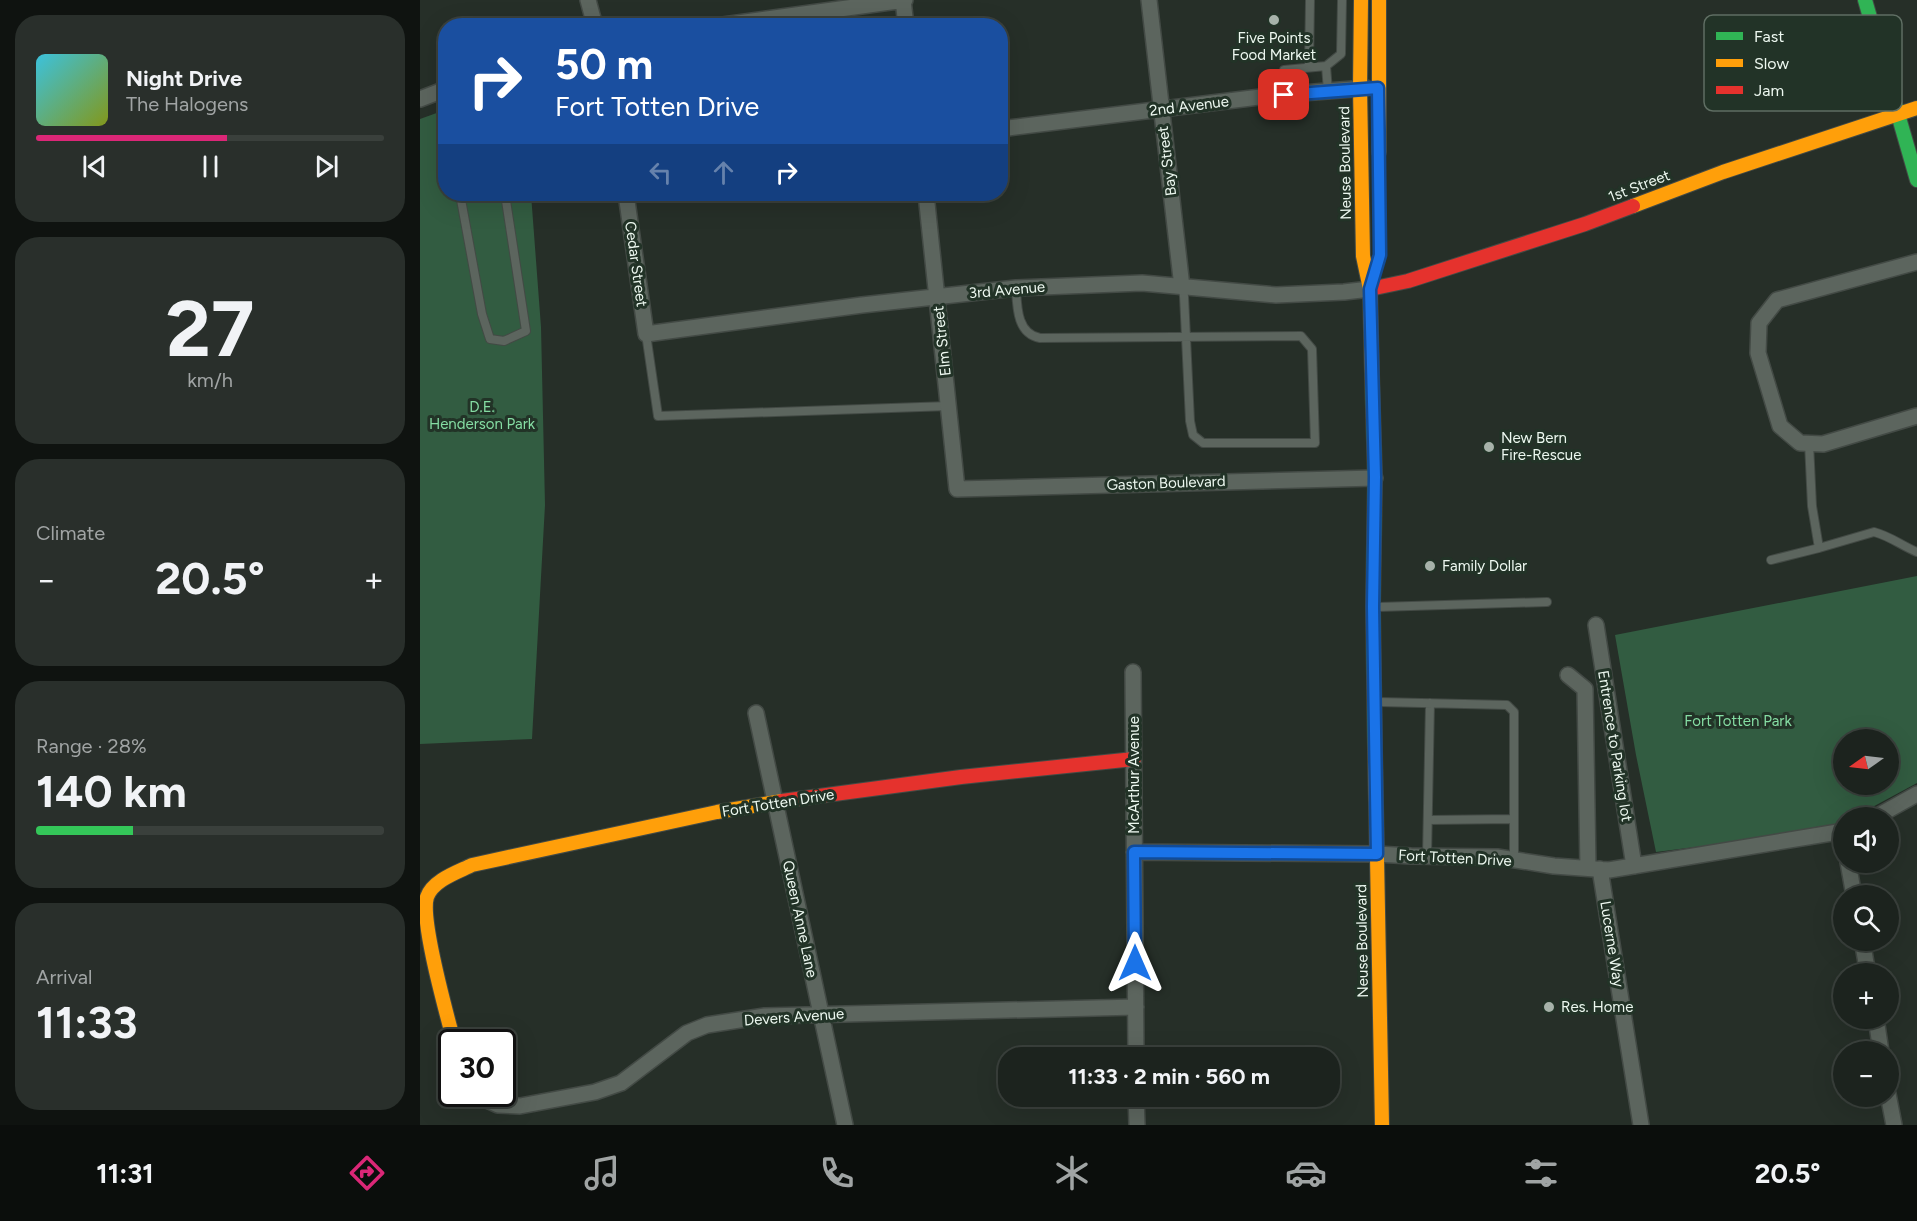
<!DOCTYPE html>
<html lang="en">
<head>
<meta charset="utf-8">
<style>
	body { margin:0; font-family:Figtree,sans-serif; background:#292f2b; color:#f1f3f6; height:100vh; display:flex; flex-direction:column; font-size:22px; white-space:nowrap }
	* { box-sizing:border-box; margin:0 }
	p { font-size:20px; color:#a0a4a4 }
	.icon { flex:none; width:33px; height:33px; fill:none; stroke:currentColor; stroke-width:2; stroke-linecap:round; stroke-linejoin:round }
	.map { position:relative; flex:1; overflow:hidden }
	.drawer { display:flex; flex-direction:column; gap:15px; padding:15px; background:#0f1310; width:420px }
	.drawer>* { flex:none }
	.guide { position:absolute; left:18px; top:18px; width:570px; height:183px; border-radius:24px; box-shadow:0 6px 24px #0002,0 0 0 2px #3a403c; background:#1a4fa0; color:#fff; overflow:hidden }
	.needle { width:39px; rotate:256deg }
	.fabs { position:absolute; left:1413px; top:729px; display:grid; gap:12px }
	.fabs a { display:grid; place-items:center; width:66px; height:66px; border-radius:50%; background:#1c231e; box-shadow:0 6px 24px #0002,0 0 0 2px #3a403c; font-size:30px }
	.speed { position:absolute; left:18px; top:1029px; display:flex; gap:12px; font-size:30px; font-weight:700; text-align:center }
	.speed>* { display:grid; place-content:center; width:78px; height:78px; border-radius:50%; background:#1c231e; box-shadow:0 6px 24px #0002,0 0 0 2px #3a403c; line-height:1 }
	.speed .limit { border:3px solid #111; border-radius:9px; background:#fff; color:#111 }
	.pin { position:absolute; display:grid; place-items:center; width:51px; height:51px; color:#fff; margin:-26px; border-radius:12px; box-shadow:0 3px 9px #0006 }
	.me { position:absolute; width:66px; margin:-33px; rotate:0deg; stroke-linejoin:round; filter:drop-shadow(0 0 4px #0008) }
	.turn { display:flex; align-items:center; gap:21px; height:126px; padding:0 18px; font-size:27px }
	.turn .icon { width:78px; height:78px; stroke-width:2.5 }
	.turn b { display:block; font-size:42px; line-height:51px }
	.lanes { display:flex; align-items:center; height:57px; padding:0 18px; background:#0003; justify-content:center; gap:30px; direction:ltr }
	.lanes .off { opacity:.35 }
	.big { font-size:45px; font-weight:700; line-height:1.1 }
	.drawer .widget { flex:1; display:flex; flex-direction:column; justify-content:center; gap:9px; min-width:0; padding:0 21px; border-radius:24px; background:#292f2b }
	.drawer .dial { align-items:center; gap:0 }
	.dial b { font-size:78px; line-height:1 }
	.song { display:flex; align-items:center; gap:18px }
	.cover { width:72px; height:72px; border-radius:9px; background:linear-gradient(135deg,hsl(190 70% 55%),hsl(70 70% 35%)) }
	.played { height:6px; border-radius:3px; background:linear-gradient(90deg,#db2777 55%,#3a403c 55%) }
	.keys { display:flex; justify-content:space-around; direction:ltr }
	.heat { display:flex; justify-content:space-between; align-items:center; font-size:33px; direction:ltr }
	.charge { height:9px; border-radius:4px; background:linear-gradient(90deg,#34c759 28%,#3a403c 0) }
	.trip { position:absolute; left:578px; top:1047px; width:342px; height:60px; border-radius:24px; background:#1c231e; box-shadow:0 6px 24px #0002,0 0 0 2px #3a403c; font-weight:700; line-height:60px; text-align:center }
	.tabs { display:flex; height:96px; justify-content:space-around; align-items:center; background:#0b0e0c; color:#a0a4a4 }
	.tabs .icon { width:42px; height:42px }
	.tabs .current { color:#db2777 }
	.tabs b { font-size:27px; color:#f1f3f6 }
	main { display:flex; flex:1; min-height:0 }
	.map>svg:first-child { display:block }
	.green { fill:#325c41; fill-rule:evenodd }
	.lines { fill:none; stroke-linecap:round; stroke-linejoin:round }
	.lane-casing { stroke:#434a45; stroke-width:10 }
	.street-casing { stroke:#434a45; stroke-width:18 }
	.fast-casing { stroke:#434a45; stroke-width:16 }
	.slow-casing { stroke:#434a45; stroke-width:16 }
	.jam-casing { stroke:#434a45; stroke-width:16 }
	.lane { stroke:#5c655e; stroke-width:8 }
	.street { stroke:#5c655e; stroke-width:15 }
	.fast { stroke:#30b455; stroke-width:14 }
	.slow { stroke:#ff9f0a; stroke-width:14 }
	.jam { stroke:#e5322d; stroke-width:14 }
	.route-casing { stroke:#114b97; stroke-width:15 }
	.route { stroke:#1a73e8; stroke-width:10 }
	.poi-dot { fill:#a7b2aa; stroke:#223327; stroke-width:2 }
	.labels { text-anchor:middle; stroke-width:6; stroke-linejoin:round; paint-order:stroke }
	.poi-label { font-size:15px; fill:#edf8f0; stroke:#223327; text-anchor:start }
	.street-label { font-size:15px; fill:#edf8f0; stroke:#223327 }
	.park-label { font-size:15px; fill:#85dda3; stroke:#223327 }
	.key { fill:#223327; stroke:#5f6e63; stroke-width:1.5 }
	.key-label { font-size:16px; fill:#edf8f0 }
</style>
</head>
<body>
<main>
<section class="drawer">
<div class="widget">
<div class="song"><i class="cover"></i><div><b>Night Drive</b><p>The Halogens</p></div></div>
<div class="played"></div>
<div class="keys"><svg class="icon" aria-label="previous" viewBox="0 0 24 24"><path d="M18 5L8 12l10 7zM5 5v14"/></svg><svg class="icon" aria-label="pause" viewBox="0 0 24 24"><path d="M8 5v14M16 5v14"/></svg><svg class="icon" aria-label="next" viewBox="0 0 24 24"><path d="M6 5l10 7-10 7zM19 5v14"/></svg></div>
</div>
<div class="widget dial"><b>27</b><p>km/h</p></div>
<div class="widget"><p>Climate</p>
<div class="heat"><a>−</a><b class="big">20.5°</b><a>+</a></div>
</div>
<div class="widget"><p>Range · 28%</p><b class="big">140 km</b><div class="charge"></div></div>
<div class="widget"><p>Arrival</p><b class="big">11:33</b></div>
</section>
<div class="map">
<svg width="1497" height="1125" viewBox="0 0 1497 1125">
	<rect width="100%" height="100%" fill="#262f28"/>
	<path class="green" d="M 25,110 L 26,194 L 111,194 L 121,327 L 125,505 L 112,739 L 0,744 L 0,119 Z
		M 1497,576 L 1497,783 L 1434,817 L 1424,818 L 1423,823 L 1421,825 L 1377,834 L 1236,852 L 1216,755 L 1195,635 ZM 1424,740 L 1468,740 L 1468,784 L 1424,784 Z"/>
	<g class="lines">
		<g class="lane-casing">
			<path id="lane" d="M 906,66 L 921,54 L 922,0
				M 889,67 L 890,0
				M 864,95 L 864,70 L 906,66 L 908,91
				M 40,194 L 62,314 L 70,339 L 84,341 L 106,331 L 85,194
				M 596,288 C 597,307 597,334 620,338 L 881,336 L 892,349 L 895,443 L 783,443 L 773,435 L 770,421 L 764,296 L 762,287
				M 226,334 L 238,416 L 529,406
				M 1399,548 L 1454,532 C 1470,536 1482,546 1497,552
				M 1351,560 L 1399,548 L 1392,506 L 1389,443
				M 958,607 L 1127,602
				M 959,702 L 1087,705 L 1094,712 L 1094,860
				M 1008,820 L 1094,819
				M 1007,857 L 1010,703"/>
		</g>
		<g class="street-casing">
			<path id="street" d="M 168,0 L 175,26
				M 483,0 L 486,26
				M 729,0 L 762,287
				M 296,26 L 485,0
				M 0,99 L 26,89
				M 580,129 L 856,95 L 946,88
				M 206,194 L 226,334 L 442,305 L 596,288 L 722,283 L 856,295 L 924,292 L 950,289
				M 506,194 L 537,489 L 955,478
				M 1497,262 L 1357,300 L 1339,323 L 1338,353 L 1360,426 L 1380,443 L 1403,444 L 1497,416
				M 1176,625 L 1214,866
				M 713,672 L 716,1058
				M 1148,675 L 1165,689 L 1168,868
				M 336,713 L 425,1125
				M 1454,818 L 1497,794
				M 714,852 L 957,854 L 991,856 L 1077,857 L 1134,866 L 1189,870 L 1424,831
				M 1428,862 L 1434,896
				M 1180,869 L 1221,1125
				M 1442,940 L 1448,974
				M 1456,1018 L 1461,1052
				M 54,1094 L 78,1105 L 100,1106 L 175,1092 L 201,1083 L 267,1033 L 287,1025 L 345,1016 L 716,1007
				M 1468,1094 L 1474,1125
				M 716,1096 L 717,1125"/>
		</g>
		<g class="fast-casing">
			<path id="fast" d="M 1445,0 L 1497,180
				M 952,374 L 955,478 L 953,607 L 955,750"/>
		</g>
		<g class="slow-casing">
			<path id="slow" d="M 941,0 L 940,88 L 943,256 L 950,289 L 952,374
				M 959,0 L 959,152
				M 1213,206 L 1303,172 L 1497,108
				M 955,750 L 962,1125
				M 34,1042 C 27,1015 0,920 7,897 C 13,880 38,872 52,865 L 297,812 L 362,801"/>
		</g>
		<g class="jam-casing">
			<path id="jam" d="M 950,289 L 988,281 L 1165,224 L 1213,206
				M 362,801 L 541,777 L 714,759"/>
		</g>
		<use href="#lane" class="lane"/>
		<use href="#street" class="street"/>
		<use href="#fast" class="fast"/>
		<use href="#slow" class="slow"/>
		<use href="#jam" class="jam"/>
	</g>
	<g class="lines">
		<g class="route-casing">
			<path id="route" d="M 715,963 L 714,852 L 957,854 L 953,607 L 955,477 L 950,289 L 960,255 L 958,88 L 864,95"/>
		</g>
		<use href="#route" class="route"/>
	</g>
	<g class="poi-dot">
		<circle cx="854" cy="20" r="6"/>
		<circle cx="1069" cy="447" r="6"/>
		<circle cx="1010" cy="566" r="6"/>
		<circle cx="1129" cy="1007" r="6"/>
	</g>
	<g class="labels">
		<g class="poi-label">
			<text x="854" y="43" text-anchor="middle">Five Points<tspan x="854" dy="17">Food Market</tspan></text>
			<text x="1081" y="443">New Bern<tspan x="1081" dy="17">Fire-Rescue</tspan></text>
			<text x="1022" y="571">Family Dollar</text>
			<text x="1141" y="1012">Res. Home</text>
		</g>
		<g class="street-label">
			<text transform="translate(769 106) rotate(-7)" y="5">2nd Avenue</text>
			<text transform="translate(747 161) rotate(-97)" y="5">Bay Street</text>
			<text transform="translate(925 163) rotate(-91)" y="5">Neuse Boulevard</text>
			<text transform="translate(1219 186) rotate(-21)" y="5">1st Street</text>
			<text transform="translate(216 264) rotate(82)" y="5">Cedar Street</text>
			<text transform="translate(587 290) rotate(-5)" y="5">3rd Avenue</text>
			<text transform="translate(522 341) rotate(-96)" y="5">Elm Street</text>
			<text transform="translate(746 483) rotate(-2)" y="5">Gaston Boulevard</text>
			<text transform="translate(1195 746) rotate(81)" y="5">Entrence to Parking lot</text>
			<text transform="translate(714 775) rotate(-90)" y="5">McArthur Avenue</text>
			<text transform="translate(358 803) rotate(-9)" y="5">Fort Totten Drive</text>
			<text transform="translate(1035 858) rotate(3)" y="5">Fort Totten Drive</text>
			<text transform="translate(380 919) rotate(78)" y="5">Queen Anne Lane</text>
			<text transform="translate(942 941) rotate(-91)" y="5">Neuse Boulevard</text>
			<text transform="translate(1192 944) rotate(81)" y="5">Lucerne Way</text>
			<text transform="translate(374 1017) rotate(-4)" y="5">Devers Avenue</text>
		</g>
		<g class="park-label">
			<text x="62" y="412">D.E.<tspan x="62" dy="17">Henderson Park</tspan></text>
			<text x="1318" y="726">Fort Totten Park</text>
		</g>
	</g>
	<rect x="1284" y="15" width="198" height="96" rx="9" class="key"/>
	<rect x="1296" y="32" width="27" height="8" fill="#30b455"/>
	<rect x="1296" y="59" width="27" height="8" fill="#ff9f0a"/>
	<rect x="1296" y="86" width="27" height="8" fill="#e5322d"/>
	<g class="key-label">
		<text x="1334" y="42">Fast</text>
		<text x="1334" y="69">Slow</text>
		<text x="1334" y="96">Jam</text>
	</g>
</svg>
<div class="fabs">
<a><svg class="needle" viewBox="-14 -14 28 28"><path d="M0-13l5 13h-10z" fill="#e53935"/><path d="M0 13l5-13h-10z" fill="#a0a4a4"/></svg></a>
<a><svg class="icon" aria-label="sound" viewBox="0 0 24 24"><path d="M4 9h4l5-4v14l-5-4H4zM17 9q2 3 0 6"/></svg></a>
<a><svg class="icon" aria-label="search" viewBox="0 0 24 24"><circle cx="10" cy="10" r="6"/><path d="M15 15l6 6"/></svg></a>
<a>+</a>
<a>−</a>
</div>
<div class="speed"><div class="limit">30</div></div>
<div class="pin" style="left:864px;top:95px;background:#d93025"><svg class="icon" aria-label="arrive" viewBox="0 0 24 24"><path d="M6 21V4h12l-3 4 3 4H6"/></svg></div>
<svg class="me" style="left:715px;top:963px" viewBox="-20 -20 40 40"><path d="M0-17L14 15 0 8-14 15z" fill="#1a73e8" stroke="#fff" stroke-width="4"/></svg>
<div class="trip">11:33 · 2 min · 560 m</div>
<div class="guide">
<div class="turn"><svg class="icon" aria-label="right" viewBox="0 0 24 24"><path d="M7 20v-9h11M14 6l5 5-5 5"/></svg><div><b>50 m</b>Fort Totten Drive</div></div>
<div class="lanes"><svg class="icon off" aria-label="left" viewBox="0 0 24 24"><path d="M17 20v-9H6M10 6l-5 5 5 5"/></svg><svg class="icon off" aria-label="ahead" viewBox="0 0 24 24"><path d="M12 20V5M6 11l6-6 6 6"/></svg><svg class="icon" aria-label="right" viewBox="0 0 24 24"><path d="M7 20v-9h11M14 6l5 5-5 5"/></svg></div>
</div>
</div>
</main>
<nav class="tabs">
<b>11:31</b>
<svg class="icon current" aria-label="directions" viewBox="0 0 24 24"><path d="M12 3l9 9-9 9-9-9zM9 14v-3h6M13 9l2 2-2 2"/></svg>
<svg class="icon" aria-label="music" viewBox="0 0 24 24"><path d="M9 18V5l10-2v13"/><circle cx="6" cy="18" r="3"/><circle cx="16" cy="16" r="3"/></svg>
<svg class="icon" aria-label="phone" viewBox="0 0 24 24"><path d="M5 4h4l2 5-3 2q2 4 5 5l2-3 5 2v4C11 20 4 13 5 4z"/></svg>
<svg class="icon" aria-label="climate" viewBox="0 0 24 24"><path d="M12 3v18M4 7l16 10M4 17L20 7"/></svg>
<svg class="icon" aria-label="car" viewBox="0 0 24 24"><path d="M5 17H2v-5l4-1 3-4h7l3 4 3 1v5h-3M9 17h6M6 11h13"/><circle cx="7" cy="17" r="2"/><circle cx="17" cy="17" r="2"/></svg>
<svg class="icon" aria-label="filters" viewBox="0 0 24 24"><path d="M4 7h16M4 17h16"/><circle cx="9" cy="7" r="2"/><circle cx="15" cy="17" r="2"/></svg>
<b>20.5°</b>
</nav>
</body>
</html>
